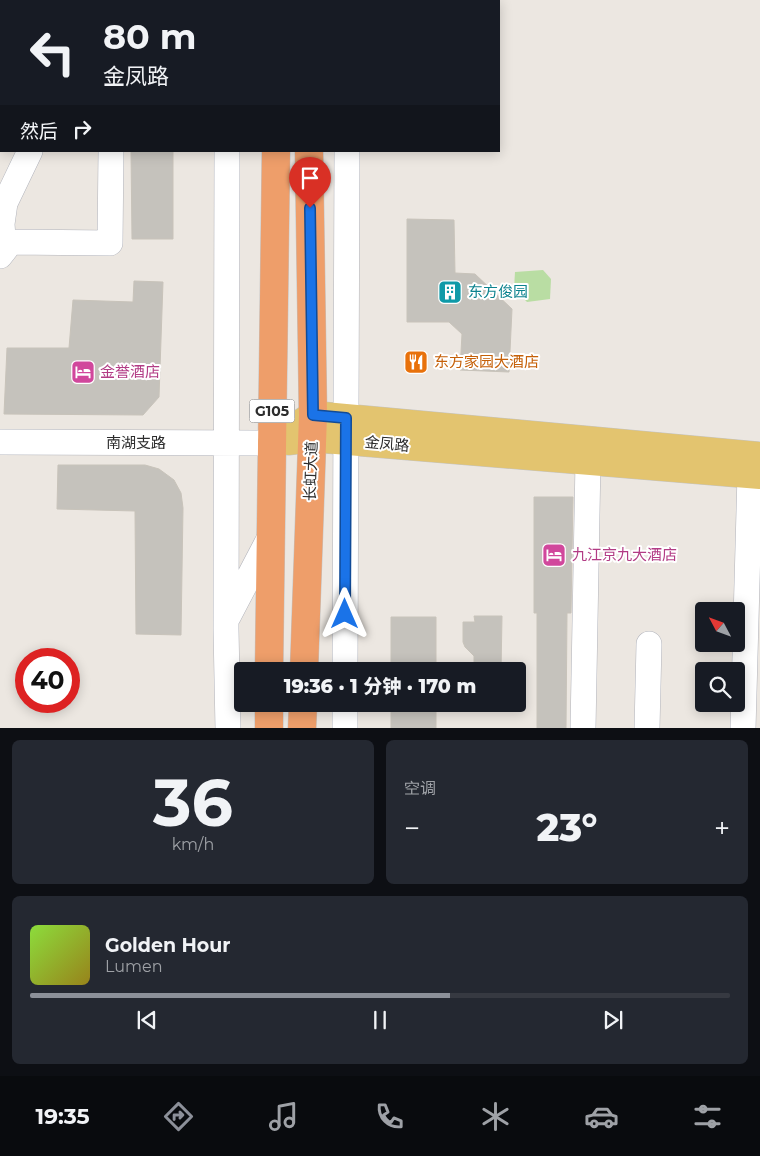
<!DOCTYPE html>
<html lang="zh">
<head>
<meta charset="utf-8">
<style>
	body { margin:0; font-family:Montserrat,"Noto Sans SC",sans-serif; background:#242831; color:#f1f3f6; height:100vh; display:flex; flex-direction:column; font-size:19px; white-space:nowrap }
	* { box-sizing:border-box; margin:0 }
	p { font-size:16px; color:#9ea1a6 }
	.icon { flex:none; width:28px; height:28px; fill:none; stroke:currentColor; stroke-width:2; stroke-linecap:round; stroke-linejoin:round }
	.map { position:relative; height:728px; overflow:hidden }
	.panel { display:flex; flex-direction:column; gap:12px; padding:12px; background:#0d0f14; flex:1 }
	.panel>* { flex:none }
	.guide { position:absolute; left:0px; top:0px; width:500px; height:152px; box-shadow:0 2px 12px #0003; background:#171b24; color:#f1f3f6; overflow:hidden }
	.needle { width:32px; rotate:311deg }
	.controls { position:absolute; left:695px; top:602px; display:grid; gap:10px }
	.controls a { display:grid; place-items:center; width:50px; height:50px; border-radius:5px; background:#171b24; box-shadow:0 2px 12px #0003; font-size:25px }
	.speed { position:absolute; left:15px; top:648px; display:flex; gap:10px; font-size:25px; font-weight:700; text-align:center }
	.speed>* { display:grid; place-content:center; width:65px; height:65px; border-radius:50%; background:#171b24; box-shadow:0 2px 12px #0003; line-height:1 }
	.speed .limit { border:8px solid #d22; background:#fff; color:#111 }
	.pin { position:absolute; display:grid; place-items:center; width:42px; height:42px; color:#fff; margin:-51px -21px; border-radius:50% 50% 50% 0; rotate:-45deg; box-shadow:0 0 5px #0007 }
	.pin .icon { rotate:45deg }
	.me { position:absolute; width:55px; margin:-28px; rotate:0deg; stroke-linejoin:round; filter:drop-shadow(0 0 4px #0008) }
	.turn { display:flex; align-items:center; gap:18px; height:105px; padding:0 20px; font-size:22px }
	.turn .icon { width:65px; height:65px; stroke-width:2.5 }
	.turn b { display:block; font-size:35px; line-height:42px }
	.then { display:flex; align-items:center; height:48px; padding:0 20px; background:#0003; gap:10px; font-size:19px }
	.big { font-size:38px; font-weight:800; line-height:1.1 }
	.panel .card { flex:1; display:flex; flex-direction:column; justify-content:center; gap:8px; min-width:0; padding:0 18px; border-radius:8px; background:#242831 }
	.panel .dial { align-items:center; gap:0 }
	.dial b { font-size:65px; line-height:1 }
	.song { display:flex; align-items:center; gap:15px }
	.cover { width:60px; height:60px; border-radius:8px; background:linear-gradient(135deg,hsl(90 70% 55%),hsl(50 70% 35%)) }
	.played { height:5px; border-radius:2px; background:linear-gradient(90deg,#8c9099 60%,#363941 60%) }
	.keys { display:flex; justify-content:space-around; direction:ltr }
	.heat { display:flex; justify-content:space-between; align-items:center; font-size:28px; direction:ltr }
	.panel .tiles { flex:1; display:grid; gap:12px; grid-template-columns:1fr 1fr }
	.card:last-child { grid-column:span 2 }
	.trip { position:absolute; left:234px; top:662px; width:292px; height:50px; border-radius:5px; background:#171b24; box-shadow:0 2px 12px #0003; font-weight:800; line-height:50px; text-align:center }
	.tab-bar { display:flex; height:80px; justify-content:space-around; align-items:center; background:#090b0e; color:#9ea1a6 }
	.tab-bar .icon { width:35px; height:35px }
	.tab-bar .current { color:#8c9099 }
	.tab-bar b { font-size:22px; color:#f1f3f6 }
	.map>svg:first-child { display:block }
	.green { fill:#b9dda3 }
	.building { fill:#c5c2bc; stroke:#c8c3ba }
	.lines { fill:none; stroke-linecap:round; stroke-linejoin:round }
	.minor-casing { stroke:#b1b3bb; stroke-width:26 }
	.major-casing { stroke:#c4c4c4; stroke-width:29 }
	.highway-casing { stroke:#c4c4c4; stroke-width:29 }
	.minor { stroke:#fff; stroke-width:25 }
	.major { stroke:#e3c46f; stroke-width:28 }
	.highway { stroke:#ee9e6a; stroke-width:28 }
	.route-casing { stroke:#114b97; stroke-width:12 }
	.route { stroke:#1a73e8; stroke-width:9 }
	.labels { text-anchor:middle; stroke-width:4; stroke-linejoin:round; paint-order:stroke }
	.shield { fill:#fff; stroke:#6c6c6c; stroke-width:1 }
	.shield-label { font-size:14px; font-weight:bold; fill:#2d2d2d }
	.culture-label { font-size:15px; fill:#0d838f; stroke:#fff; text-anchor:start }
	.food-label { font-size:15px; fill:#c56008; stroke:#fff; text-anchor:start }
	.hotel-label { font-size:15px; fill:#b23c85; stroke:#fff; text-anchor:start }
	.street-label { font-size:15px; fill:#2d2d2d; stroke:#fff }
</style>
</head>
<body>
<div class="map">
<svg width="760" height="729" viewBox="0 0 760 729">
	<rect width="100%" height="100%" fill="#ece7e1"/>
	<path class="green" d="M 543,270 L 551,279 L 550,299 L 527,302 L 514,289 L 515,272 Z"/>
	<path class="building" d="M 131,151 L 173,151 L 173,239 L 132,239 Z
		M 407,219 L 454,220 L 455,273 L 475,274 L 512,309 L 509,372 L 460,370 L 462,334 L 449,322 L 407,322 Z
		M 134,281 L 163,282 L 159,397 L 143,415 L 4,414 L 7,348 L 69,348 L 73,300 L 133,302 Z
		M 58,465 L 145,465 L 159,469 L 174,480 L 181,493 L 183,508 L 181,635 L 136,634 L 135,511 L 57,509 Z
		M 534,497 L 573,497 L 571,613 L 567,613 L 566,729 L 537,729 L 537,613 L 534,613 Z
		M 474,616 L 502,616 L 501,671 L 474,671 L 474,656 L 465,647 L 463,642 L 463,622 L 475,622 Z
		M 391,617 L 436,617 L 436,671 L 391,671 Z
		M 391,704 L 436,704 L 436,729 L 391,729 Z"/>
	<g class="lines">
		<g class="minor-casing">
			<path id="minor" d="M 53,0 L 56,1
				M 111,0 L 111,1
				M 345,0 L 345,1
				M 228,1 L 228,0
				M 0,113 L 1,114
				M 227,151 L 226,629 L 228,729
				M 4,251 L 2,224 L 5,203 L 30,151
				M 0,256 L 11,242 L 110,243 L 111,151
				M 0,442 L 272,443
				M 228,617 L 271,535
				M 345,671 L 347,151
				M 345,729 L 345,704
				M 583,729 L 588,461
				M 647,729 L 649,644
				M 743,729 L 750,474"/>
		</g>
		<g class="major-casing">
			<path id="major" d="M 288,441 L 312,438 L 760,475
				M 272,443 L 313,415 L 760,456"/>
		</g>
		<g class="highway-casing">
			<path id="highway" d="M 278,0 L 278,1
				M 307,0 L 307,1
				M 269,671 L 276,151
				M 304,671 L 313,415 L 309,151
				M 269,704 L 269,729
				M 302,729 L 303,704"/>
		</g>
		<use href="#minor" class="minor"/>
		<use href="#major" class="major"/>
		<use href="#highway" class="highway"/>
	</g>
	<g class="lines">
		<g class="route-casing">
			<path id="route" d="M 310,208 L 313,415 L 346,418 L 345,614"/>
		</g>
		<use href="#route" class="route"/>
	</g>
	<defs>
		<g id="building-square" transform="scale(1.25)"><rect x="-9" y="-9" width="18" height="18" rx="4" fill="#0f9aa8" stroke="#fff"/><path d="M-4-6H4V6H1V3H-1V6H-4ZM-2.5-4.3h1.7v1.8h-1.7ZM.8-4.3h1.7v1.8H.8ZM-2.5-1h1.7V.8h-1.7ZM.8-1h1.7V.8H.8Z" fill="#fff"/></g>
		<g id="restaurant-square" transform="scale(1.25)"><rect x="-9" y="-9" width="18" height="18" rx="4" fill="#e8710a" stroke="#fff"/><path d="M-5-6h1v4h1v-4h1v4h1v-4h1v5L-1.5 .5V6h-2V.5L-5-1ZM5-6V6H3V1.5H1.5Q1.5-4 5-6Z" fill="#fff"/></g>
		<g id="hotel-square" transform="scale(1.25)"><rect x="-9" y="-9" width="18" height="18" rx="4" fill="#d1479c" stroke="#fff"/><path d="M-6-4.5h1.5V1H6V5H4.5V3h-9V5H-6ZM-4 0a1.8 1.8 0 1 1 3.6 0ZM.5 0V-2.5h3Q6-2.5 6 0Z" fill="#fff"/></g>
	</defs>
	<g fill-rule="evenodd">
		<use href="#building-square" x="450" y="292"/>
		<use href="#restaurant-square" x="416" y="362"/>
		<use href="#hotel-square" x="83" y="372"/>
		<use href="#hotel-square" x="554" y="555"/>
	</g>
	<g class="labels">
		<rect class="shield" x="249.5" y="399.5" width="45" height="23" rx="4"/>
		<g class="shield-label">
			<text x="272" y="416">G105</text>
		</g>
		<g class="culture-label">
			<text x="468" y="297">东方俊园</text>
		</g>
		<g class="food-label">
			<text x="434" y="367">东方家园大酒店</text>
		</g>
		<g class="hotel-label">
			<text x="100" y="377">金誉酒店</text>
			<text x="572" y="560">九江京九大酒店</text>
		</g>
		<g class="street-label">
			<text x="136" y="448">南湖支路</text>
			<text transform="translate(387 444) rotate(5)" y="5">金凤路</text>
			<text transform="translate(311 471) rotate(-88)" y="5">长虹大道</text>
		</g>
	</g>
</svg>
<div class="controls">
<a><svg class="needle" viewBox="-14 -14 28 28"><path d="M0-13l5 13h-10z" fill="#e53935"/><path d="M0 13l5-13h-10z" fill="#9ea1a6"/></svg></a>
<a><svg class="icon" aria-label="search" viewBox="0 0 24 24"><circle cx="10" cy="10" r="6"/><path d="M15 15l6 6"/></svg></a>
</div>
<div class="speed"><div class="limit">40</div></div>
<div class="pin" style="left:310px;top:208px;background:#d93025"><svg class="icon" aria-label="arrive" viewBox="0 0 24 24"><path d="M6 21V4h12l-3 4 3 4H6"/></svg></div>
<svg class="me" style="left:345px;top:614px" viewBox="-20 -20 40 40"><path d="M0-17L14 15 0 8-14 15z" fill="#1a73e8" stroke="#fff" stroke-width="4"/></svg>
<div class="trip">19:36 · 1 分钟 · 170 m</div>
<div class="guide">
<div class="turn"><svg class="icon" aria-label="left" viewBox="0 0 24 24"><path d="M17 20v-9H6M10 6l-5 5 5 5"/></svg><div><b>80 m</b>金凤路</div></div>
<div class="then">然后<svg class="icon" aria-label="right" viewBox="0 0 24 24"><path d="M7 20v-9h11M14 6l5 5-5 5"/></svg></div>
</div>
</div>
<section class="panel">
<div class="tiles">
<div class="card dial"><b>36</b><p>km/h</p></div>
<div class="card"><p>空调</p>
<div class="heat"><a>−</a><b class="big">23°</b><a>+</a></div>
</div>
<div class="card">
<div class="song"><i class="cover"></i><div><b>Golden Hour</b><p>Lumen</p></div></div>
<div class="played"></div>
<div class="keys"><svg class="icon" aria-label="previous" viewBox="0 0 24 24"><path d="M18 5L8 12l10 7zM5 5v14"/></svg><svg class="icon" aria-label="pause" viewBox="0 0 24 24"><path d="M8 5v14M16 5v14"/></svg><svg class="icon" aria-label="next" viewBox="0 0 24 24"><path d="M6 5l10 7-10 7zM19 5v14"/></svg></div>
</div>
</div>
</section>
<nav class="tab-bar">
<b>19:35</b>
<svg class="icon current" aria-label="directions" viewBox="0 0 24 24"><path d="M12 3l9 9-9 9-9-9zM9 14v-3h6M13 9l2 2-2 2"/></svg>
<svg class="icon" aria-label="music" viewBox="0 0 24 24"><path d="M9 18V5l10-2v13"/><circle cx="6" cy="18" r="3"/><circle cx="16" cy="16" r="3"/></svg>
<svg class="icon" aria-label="phone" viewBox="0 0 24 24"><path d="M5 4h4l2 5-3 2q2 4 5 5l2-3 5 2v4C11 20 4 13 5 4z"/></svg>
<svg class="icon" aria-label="climate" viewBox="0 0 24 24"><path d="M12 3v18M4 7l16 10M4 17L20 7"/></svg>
<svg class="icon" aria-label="car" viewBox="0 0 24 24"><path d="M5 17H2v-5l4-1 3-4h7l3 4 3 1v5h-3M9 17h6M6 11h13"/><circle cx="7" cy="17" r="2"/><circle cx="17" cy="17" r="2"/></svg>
<svg class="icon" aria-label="filters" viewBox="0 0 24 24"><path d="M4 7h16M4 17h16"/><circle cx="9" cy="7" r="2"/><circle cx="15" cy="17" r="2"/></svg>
</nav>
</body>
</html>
